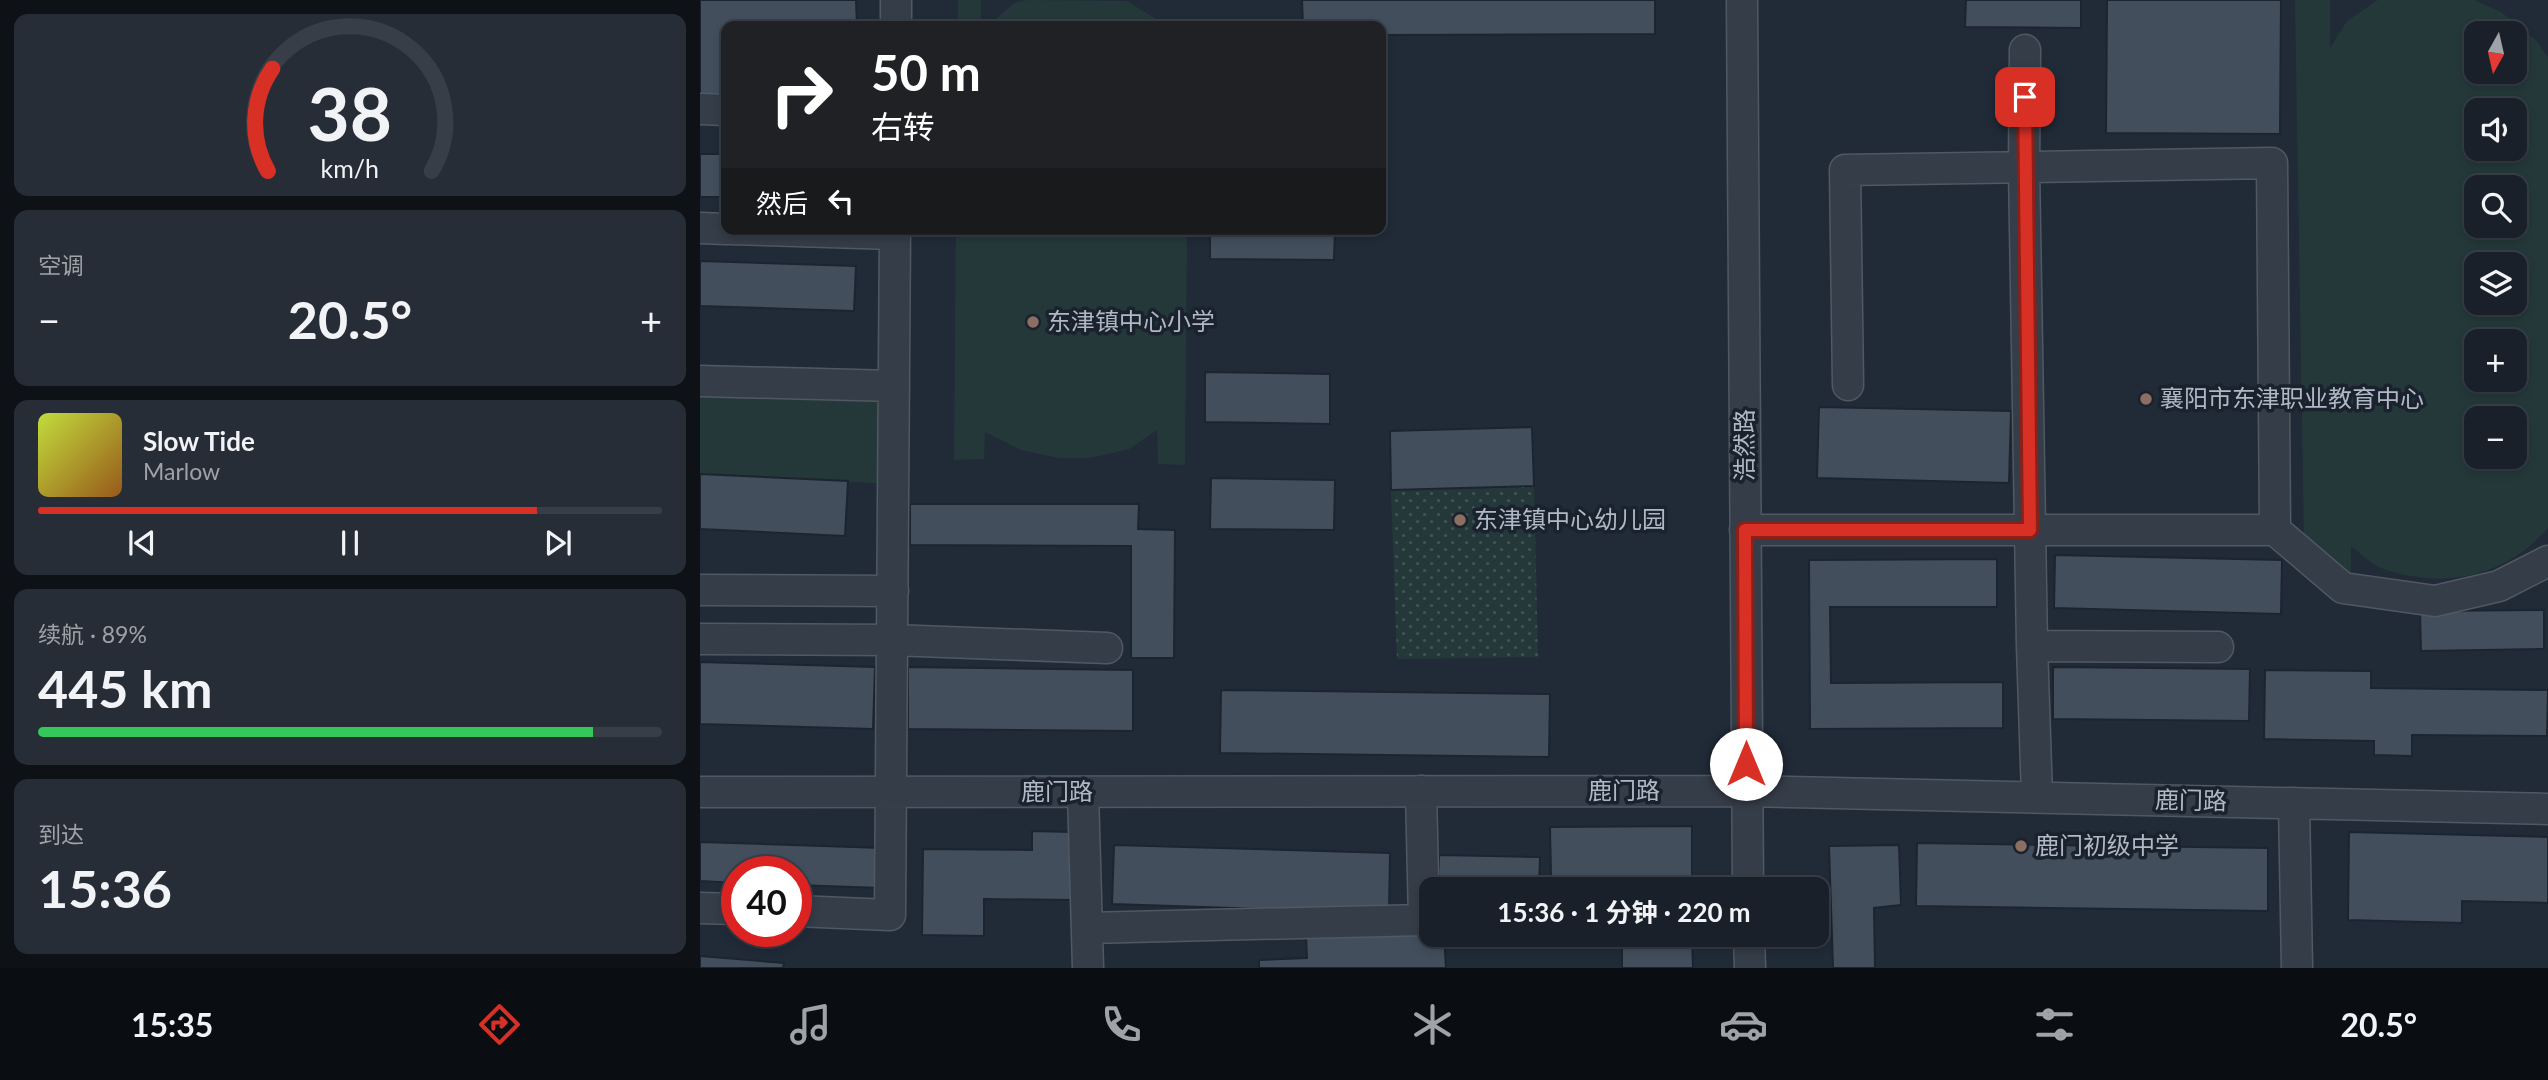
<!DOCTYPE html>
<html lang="zh">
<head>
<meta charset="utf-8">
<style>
	body { margin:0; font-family:Lato,"Noto Sans SC",sans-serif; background:#262d36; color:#f1f3f6; height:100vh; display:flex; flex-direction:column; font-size:26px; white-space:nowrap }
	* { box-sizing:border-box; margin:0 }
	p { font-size:23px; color:#9fa3a8 }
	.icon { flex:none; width:38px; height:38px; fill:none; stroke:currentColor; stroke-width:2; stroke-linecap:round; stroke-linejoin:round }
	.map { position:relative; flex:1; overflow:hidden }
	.drawer { display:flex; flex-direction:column; gap:14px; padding:14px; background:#0e1217; width:700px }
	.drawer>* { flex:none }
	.hud { position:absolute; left:21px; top:21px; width:665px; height:214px; border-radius:14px; box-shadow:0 4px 10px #0003,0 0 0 2px #373e47; background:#202124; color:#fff; overflow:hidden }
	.needle { width:46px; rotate:188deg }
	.fabs { position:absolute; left:1764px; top:21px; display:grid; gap:14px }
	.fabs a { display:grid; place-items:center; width:63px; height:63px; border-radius:14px; background:#19202a; box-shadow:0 4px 10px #0003,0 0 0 2px #373e47; font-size:35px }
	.speed { position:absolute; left:21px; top:856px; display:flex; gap:14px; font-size:35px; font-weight:700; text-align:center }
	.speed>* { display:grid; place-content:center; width:91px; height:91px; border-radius:50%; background:#19202a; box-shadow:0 4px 10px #0003,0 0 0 2px #373e47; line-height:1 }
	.speed .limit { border:10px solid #d22; background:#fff; color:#111 }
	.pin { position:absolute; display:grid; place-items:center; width:60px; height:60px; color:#fff; margin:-30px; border-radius:14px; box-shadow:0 4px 10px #0006 }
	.me { position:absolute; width:77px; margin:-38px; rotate:0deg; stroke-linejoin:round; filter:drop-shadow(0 0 5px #0008) }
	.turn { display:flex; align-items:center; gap:24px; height:147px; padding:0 35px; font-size:32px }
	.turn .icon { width:91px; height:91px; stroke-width:2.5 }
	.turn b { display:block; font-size:49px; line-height:60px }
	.then { display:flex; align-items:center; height:66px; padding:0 35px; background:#0003; gap:14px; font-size:26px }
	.big { font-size:52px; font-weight:700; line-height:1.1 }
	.drawer .widget { flex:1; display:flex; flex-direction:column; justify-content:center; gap:10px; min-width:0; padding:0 24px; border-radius:14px; background:#262d36 }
	.drawer .dial { align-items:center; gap:0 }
	.dial svg { height:182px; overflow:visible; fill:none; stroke:#373e47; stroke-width:7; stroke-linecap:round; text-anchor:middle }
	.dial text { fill:#f1f3f6; stroke:none }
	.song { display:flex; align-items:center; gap:21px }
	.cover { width:84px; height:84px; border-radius:10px; background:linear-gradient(135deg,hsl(70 70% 55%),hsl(30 70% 35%)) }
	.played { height:7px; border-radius:4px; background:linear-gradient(90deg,#d93025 80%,#373e47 80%) }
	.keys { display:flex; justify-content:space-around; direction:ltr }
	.heat { display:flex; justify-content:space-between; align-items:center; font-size:38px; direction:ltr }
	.charge { height:10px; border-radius:5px; background:linear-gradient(90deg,#34c759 89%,#373e47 0) }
	.trip { position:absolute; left:719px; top:877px; width:410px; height:70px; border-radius:14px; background:#19202a; box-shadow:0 4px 10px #0003,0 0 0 2px #373e47; font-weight:700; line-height:70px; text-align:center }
	.tab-bar { display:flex; height:112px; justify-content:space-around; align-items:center; background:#0a0d11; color:#9fa3a8 }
	.tab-bar .icon { width:49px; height:49px }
	.tab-bar .selected { color:#d93025 }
	.tab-bar b { font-size:32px; color:#f1f3f6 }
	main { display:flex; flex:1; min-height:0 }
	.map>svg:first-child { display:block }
	.green { fill:#24383a; fill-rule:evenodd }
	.park { fill:url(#park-dots) }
	.building { fill:#434e5d; stroke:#1c242f; stroke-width:2 }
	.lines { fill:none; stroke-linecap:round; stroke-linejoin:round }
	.minor-casing { stroke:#505863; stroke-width:33 }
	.minor { stroke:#353d48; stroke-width:30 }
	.route-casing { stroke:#8d1f18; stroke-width:18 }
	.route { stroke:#d93025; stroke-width:12 }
	.education-dot { fill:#8d6e63; stroke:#1a222d; stroke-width:2.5 }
	.labels { text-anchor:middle; stroke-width:7; stroke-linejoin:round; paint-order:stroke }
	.poi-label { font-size:24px; fill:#b0b8c5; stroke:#1a222d; text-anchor:start }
	.street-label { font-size:24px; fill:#b0b8c5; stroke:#1a222d }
</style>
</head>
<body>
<main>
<section class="drawer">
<div class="widget dial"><svg viewBox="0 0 100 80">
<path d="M14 69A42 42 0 1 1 86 69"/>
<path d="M14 69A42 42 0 0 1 16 24" stroke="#d93025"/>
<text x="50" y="56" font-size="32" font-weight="700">38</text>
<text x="50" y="72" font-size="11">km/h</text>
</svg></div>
<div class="widget"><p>空调</p>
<div class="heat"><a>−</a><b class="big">20.5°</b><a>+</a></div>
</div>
<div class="widget">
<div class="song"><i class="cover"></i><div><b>Slow Tide</b><p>Marlow</p></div></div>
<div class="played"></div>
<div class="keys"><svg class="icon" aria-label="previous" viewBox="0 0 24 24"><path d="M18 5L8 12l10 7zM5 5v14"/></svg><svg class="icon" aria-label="pause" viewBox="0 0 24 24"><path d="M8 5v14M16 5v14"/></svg><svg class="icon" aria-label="next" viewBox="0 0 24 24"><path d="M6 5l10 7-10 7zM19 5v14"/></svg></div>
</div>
<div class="widget"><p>续航 · 89%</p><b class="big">445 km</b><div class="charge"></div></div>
<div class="widget"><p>到达</p><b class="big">15:36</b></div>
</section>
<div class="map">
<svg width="1848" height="968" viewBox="0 0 1848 968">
	<defs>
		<pattern id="park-dots" width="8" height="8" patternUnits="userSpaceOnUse" patternTransform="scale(1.75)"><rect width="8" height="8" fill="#24383a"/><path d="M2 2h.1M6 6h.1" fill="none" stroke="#415355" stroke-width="1.8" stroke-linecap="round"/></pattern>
	</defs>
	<rect width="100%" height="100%" fill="#212b38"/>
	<path class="green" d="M 258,0 L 281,0 L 281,26 L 258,26 Z
		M 327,0 L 427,1 L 467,26 L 288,26 L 314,3 Z
		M 1595,0 L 1630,0 L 1630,48 L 1647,21 L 1678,0 L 1774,0 L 1801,12 L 1837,41 L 1848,58 L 1848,528 C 1805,578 1743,590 1681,568 C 1671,564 1660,553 1651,546 L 1651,580 L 1604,541 ZM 1776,33 L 1815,33 L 1815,72 L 1776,72 ZM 1776,110 L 1815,110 L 1815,149 L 1776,149 ZM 1776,187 L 1815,187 L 1815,226 L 1776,226 ZM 1776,264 L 1815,264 L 1815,303 L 1776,303 ZM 1776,341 L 1815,341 L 1815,380 L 1776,380 ZM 1776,418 L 1815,418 L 1815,457 L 1776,457 Z
		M 256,229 L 487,229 L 485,465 L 458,464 L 457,430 L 429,449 L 390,458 L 359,458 L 321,450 L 285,432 L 284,459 L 254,460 Z
		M 0,381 L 194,386 L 193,484 L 0,474 Z"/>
	<path class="park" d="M 834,486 L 838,657 L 697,659 L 691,490 Z"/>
	<path class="building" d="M 0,0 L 156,0 L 157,26 L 26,26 L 26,100 L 0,100 Z
		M 602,0 L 955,0 L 955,34 L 681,35 L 681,26 L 603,26 Z
		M 1266,0 L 1381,0 L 1381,28 L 1265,27 Z
		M 1407,0 L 1581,0 L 1580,134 L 1406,133 Z
		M 0,154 L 26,154 L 26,197 L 0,197 Z
		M 510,229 L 635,229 L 634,260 L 510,259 Z
		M 0,261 L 156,266 L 154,311 L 0,306 Z
		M 505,372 L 630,374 L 630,424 L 505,422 Z
		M 1119,407 L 1311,411 L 1309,483 L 1117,478 Z
		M 832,427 L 834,486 L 691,490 L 690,431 Z
		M 0,474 L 148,481 L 145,536 L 0,529 Z
		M 511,478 L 635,480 L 634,530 L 510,529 Z
		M 210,504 L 439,504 L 438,529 L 475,530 L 474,658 L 431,658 L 431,546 L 210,545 Z
		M 1355,555 L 1582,560 L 1581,614 L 1354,608 Z
		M 1297,559 L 1297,607 L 1130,607 L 1131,683 L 1303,682 L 1303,728 L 1110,729 L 1109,560 Z
		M 1844,610 L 1844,649 L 1721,651 L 1720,611 Z
		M 0,662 L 175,667 L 173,729 L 0,724 Z
		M 208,667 L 433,670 L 433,731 L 208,729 Z
		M 1353,667 L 1550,669 L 1549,721 L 1353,719 Z
		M 1565,670 L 1671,671 L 1671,688 L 1848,690 L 1847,736 L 1712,735 L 1712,756 L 1674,755 L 1674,741 L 1564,739 Z
		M 521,690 L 850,694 L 849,757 L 520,753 Z
		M 992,826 L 992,889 L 921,889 L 921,876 L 851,876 L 850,827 Z
		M 332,831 L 373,832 L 373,900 L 284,899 L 284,936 L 222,935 L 223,849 L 332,850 Z
		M 1649,832 L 1848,837 L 1848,903 L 1762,901 L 1762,923 L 1648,920 Z
		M 0,842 L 183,848 L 182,888 L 96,885 L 96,872 L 37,872 L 37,883 L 0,881 Z
		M 1217,843 L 1568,848 L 1568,911 L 1216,906 Z
		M 414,845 L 690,853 L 689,913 L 412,904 Z
		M 1199,845 L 1201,905 L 1174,908 L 1175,968 L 1133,968 L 1129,846 Z
		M 739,855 L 840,857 L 839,889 L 738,889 Z
		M 732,932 L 732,934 L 744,934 L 746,968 L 559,968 L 559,960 L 607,958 L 606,938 Z
		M 922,934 L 992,934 L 993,968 L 922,968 Z
		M 0,956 L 84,963 L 83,968 L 0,968 Z"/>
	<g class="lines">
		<g class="minor-casing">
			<path id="minor" d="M 1042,0 L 1048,889
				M 196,26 L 196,0
				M 1325,50 L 1324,167 L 1332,646 L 1518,647
				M 0,109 L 26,110
				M 0,228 L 26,229
				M 30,229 L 194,234
				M 0,381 L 194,386
				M 1045,530 L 1575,530 L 1572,163 L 1145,170 L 1148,385
				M 1575,530 L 1643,588 L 1735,601 L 1799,586 L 1848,561
				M 0,590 L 193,591
				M 0,639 L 192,640 L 407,648
				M 1332,646 L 1337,797
				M 0,792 L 1046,791 L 1848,809
				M 383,792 L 388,968
				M 1594,803 L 1597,968
				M 0,908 L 37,909
				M 96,911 L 190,915 L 195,229
				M 387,928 L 724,920 L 721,791
				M 1049,934 L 1050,968"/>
		</g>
		<use href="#minor" class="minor"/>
	</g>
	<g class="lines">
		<g class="route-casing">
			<path id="route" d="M 1046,764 L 1045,530 L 1330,530 L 1325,97"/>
		</g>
		<use href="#route" class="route"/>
	</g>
	<g class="education-dot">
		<circle cx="333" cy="322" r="7"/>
		<circle cx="1446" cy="399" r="7"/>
		<circle cx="760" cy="520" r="7"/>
		<circle cx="1321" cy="846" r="7"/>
	</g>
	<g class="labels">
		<g class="poi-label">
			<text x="347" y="330">东津镇中心小学</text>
			<text x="1460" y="407">襄阳市东津职业教育中心</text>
			<text x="774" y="528">东津镇中心幼儿园</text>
			<text x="1335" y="854">鹿门初级中学</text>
		</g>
		<g class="street-label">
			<text transform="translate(1045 445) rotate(-90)" y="8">浩然路</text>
			<text x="924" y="799">鹿门路</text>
			<text x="357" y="800">鹿门路</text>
			<text transform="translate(1491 801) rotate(1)" y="8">鹿门路</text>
		</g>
	</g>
</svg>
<div class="fabs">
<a><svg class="needle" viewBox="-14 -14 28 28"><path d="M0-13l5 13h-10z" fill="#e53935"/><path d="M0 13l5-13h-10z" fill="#9fa3a8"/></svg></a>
<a><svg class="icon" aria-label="sound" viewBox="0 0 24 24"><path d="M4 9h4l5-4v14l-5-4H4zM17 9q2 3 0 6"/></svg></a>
<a><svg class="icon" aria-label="search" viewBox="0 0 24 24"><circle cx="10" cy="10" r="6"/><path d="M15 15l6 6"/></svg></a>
<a><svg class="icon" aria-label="layers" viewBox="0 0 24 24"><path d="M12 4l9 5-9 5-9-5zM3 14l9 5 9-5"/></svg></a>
<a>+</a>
<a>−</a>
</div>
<div class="speed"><div class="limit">40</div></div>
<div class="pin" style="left:1325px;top:97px;background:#d93025"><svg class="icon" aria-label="arrive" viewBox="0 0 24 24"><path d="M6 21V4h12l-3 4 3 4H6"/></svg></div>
<svg class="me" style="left:1046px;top:764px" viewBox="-20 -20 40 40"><circle r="19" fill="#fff"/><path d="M0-13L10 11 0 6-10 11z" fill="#d93025"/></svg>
<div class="trip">15:36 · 1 分钟 · 220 m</div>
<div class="hud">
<div class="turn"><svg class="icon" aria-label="right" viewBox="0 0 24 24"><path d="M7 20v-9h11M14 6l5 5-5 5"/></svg><div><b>50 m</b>右转</div></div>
<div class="then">然后<svg class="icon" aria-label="left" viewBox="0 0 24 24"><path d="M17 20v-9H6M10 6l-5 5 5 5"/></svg></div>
</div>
</div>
</main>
<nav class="tab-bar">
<b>15:35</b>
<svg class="icon selected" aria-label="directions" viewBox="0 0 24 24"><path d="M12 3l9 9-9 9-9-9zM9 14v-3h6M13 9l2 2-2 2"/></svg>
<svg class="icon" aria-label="music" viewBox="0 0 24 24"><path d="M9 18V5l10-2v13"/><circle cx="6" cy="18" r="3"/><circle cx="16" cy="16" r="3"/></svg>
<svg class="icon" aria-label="phone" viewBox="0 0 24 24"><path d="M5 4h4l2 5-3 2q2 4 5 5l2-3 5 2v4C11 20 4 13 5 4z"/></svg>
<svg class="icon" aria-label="climate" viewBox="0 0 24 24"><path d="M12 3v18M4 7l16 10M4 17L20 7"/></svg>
<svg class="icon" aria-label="car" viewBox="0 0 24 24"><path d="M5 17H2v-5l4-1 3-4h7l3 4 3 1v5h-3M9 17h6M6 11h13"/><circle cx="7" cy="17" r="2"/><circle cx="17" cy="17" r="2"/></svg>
<svg class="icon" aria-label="filters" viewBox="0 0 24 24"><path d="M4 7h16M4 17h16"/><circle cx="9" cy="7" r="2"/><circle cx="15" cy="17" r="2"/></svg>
<b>20.5°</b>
</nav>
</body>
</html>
